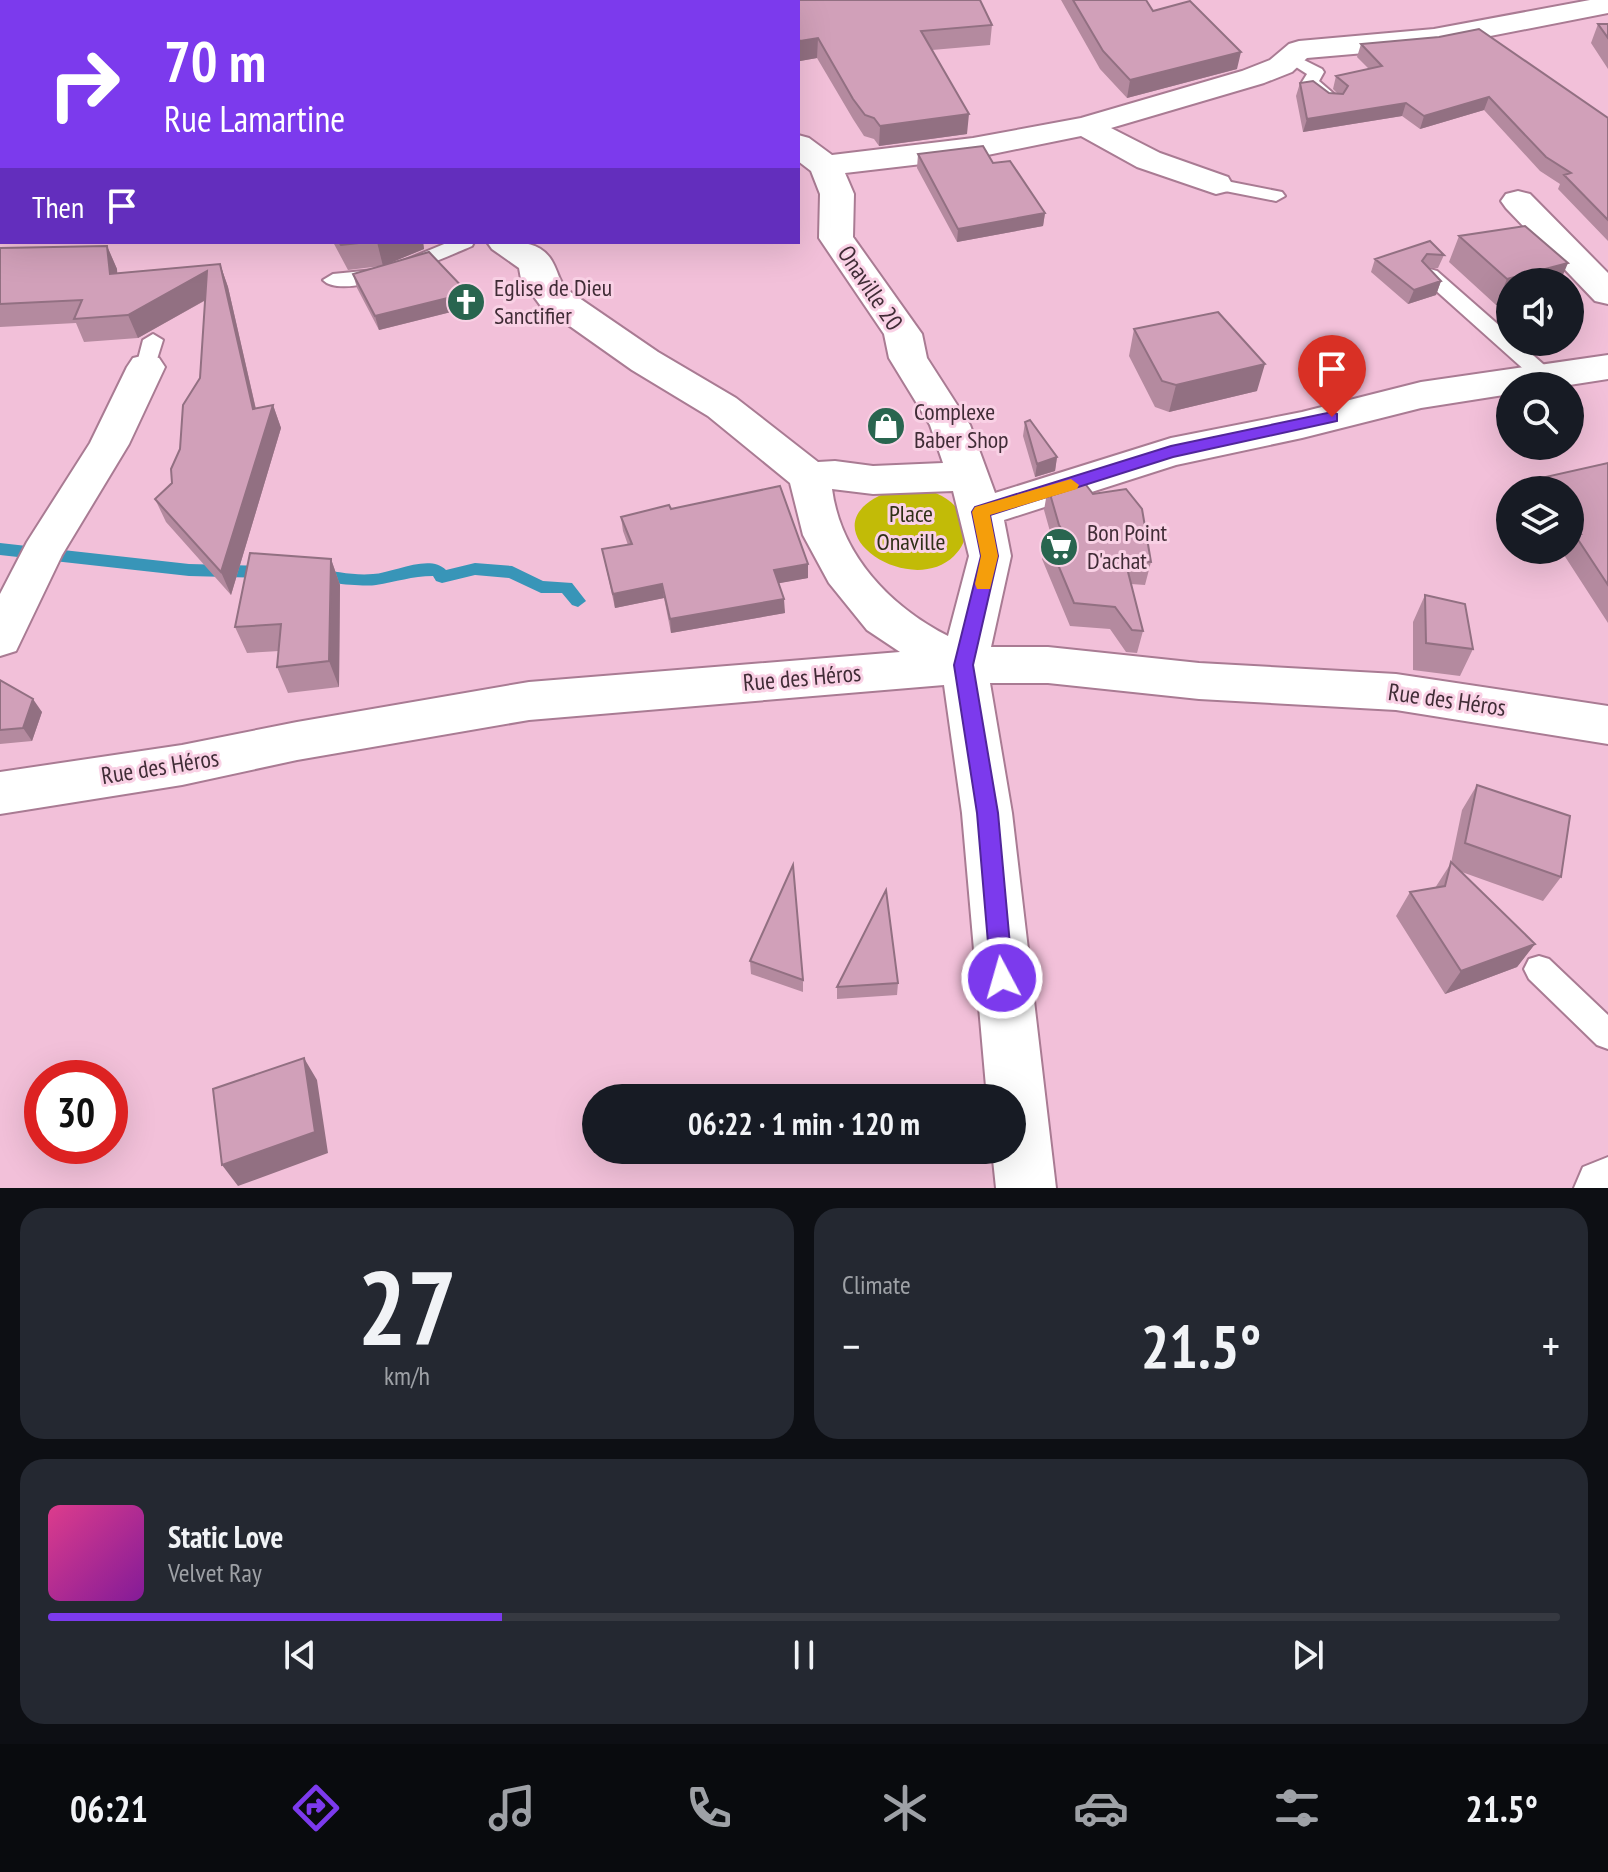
<!DOCTYPE html>
<html lang="en">
<head>
<meta charset="utf-8">
<style>
	body { margin:0; font-family:"PT Sans Narrow",sans-serif; background:#242831; color:#f1f3f6; height:100vh; display:flex; flex-direction:column; font-size:30px; white-space:nowrap }
	* { box-sizing:border-box; margin:0 }
	p { font-size:26px; color:#9ea1a6 }
	.icon { flex:none; width:44px; height:44px; fill:none; stroke:currentColor; stroke-width:2; stroke-linecap:round; stroke-linejoin:round }
	.map { position:relative; height:1188px; overflow:hidden }
	.details { display:flex; flex-direction:column; gap:20px; padding:20px; background:#0d0f14; flex:1 }
	.details>* { flex:none }
	.banner { position:absolute; left:0px; top:0px; width:800px; height:244px; box-shadow:0 8px 32px #0002; background:#7c3aed; color:#fff; overflow:hidden }
	.buttons { position:absolute; left:1496px; top:268px; display:grid; gap:16px }
	.buttons a { display:grid; place-items:center; width:88px; height:88px; border-radius:50%; background:#171b24; box-shadow:0 8px 32px #0002; font-size:40px }
	.speed { position:absolute; left:24px; top:1060px; display:flex; gap:16px; font-size:40px; font-weight:700; text-align:center }
	.speed>* { display:grid; place-content:center; width:104px; height:104px; border-radius:50%; background:#171b24; box-shadow:0 8px 32px #0002; line-height:1 }
	.speed .limit { border:12px solid #d22; background:#fff; color:#111 }
	.pin { position:absolute; display:grid; place-items:center; width:68px; height:68px; color:#fff; margin:-82px -34px; border-radius:50% 50% 50% 0; rotate:-45deg; box-shadow:0 0 8px #0007 }
	.pin .icon { rotate:45deg }
	.me { position:absolute; width:88px; margin:-44px; rotate:354deg; stroke-linejoin:round; filter:drop-shadow(0 0 6px #0008) }
	.turn { display:flex; align-items:center; gap:28px; height:168px; padding:0 32px; font-size:36px }
	.turn .icon { width:104px; height:104px; stroke-width:2.5 }
	.turn b { display:block; font-size:56px; line-height:68px }
	.then { display:flex; align-items:center; height:76px; padding:0 32px; background:#0003; gap:16px; font-size:30px }
	.big { font-size:60px; font-weight:600; line-height:1.1 }
	.details .card { flex:1; display:flex; flex-direction:column; justify-content:center; gap:12px; min-width:0; padding:0 28px; border-radius:24px; background:#242831 }
	.details .dial { align-items:center; gap:0 }
	.dial b { font-size:104px; line-height:1 }
	.song { display:flex; align-items:center; gap:24px }
	.cover { width:96px; height:96px; border-radius:12px; background:linear-gradient(135deg,hsl(330 70% 55%),hsl(290 70% 35%)) }
	.played { height:8px; border-radius:4px; background:linear-gradient(90deg,#7c3aed 30%,#363941 30%) }
	.keys { display:flex; justify-content:space-around; direction:ltr }
	.heat { display:flex; justify-content:space-between; align-items:center; font-size:44px; direction:ltr }
	.details .tiles { flex:1; display:grid; gap:20px; grid-template-columns:1fr 1fr }
	.card:last-child { grid-column:span 2 }
	.trip { position:absolute; left:582px; top:1084px; width:444px; height:80px; border-radius:40px; background:#171b24; box-shadow:0 8px 32px #0002; font-weight:600; line-height:80px; text-align:center }
	.tab-bar { display:flex; height:128px; justify-content:space-around; align-items:center; background:#090b0e; color:#9ea1a6 }
	.tab-bar .icon { width:56px; height:56px }
	.tab-bar .on { color:#7c3aed }
	.tab-bar b { font-size:36px; color:#f1f3f6 }
	.map>svg:first-child { display:block }
	.green { fill:#c2bb07 }
	.lines { fill:none; stroke-linecap:round; stroke-linejoin:round }
	.stream { fill:#3895b8; fill-rule:evenodd }
	.lane-casing { stroke:#a97b93; stroke-width:4 }
	.street-casing { stroke:#a97b93; stroke-width:4 }
	.lane { fill:#fff; fill-rule:evenodd }
	.street { fill:#fff; fill-rule:evenodd }
	.wall { fill:#b48a9f }
	.shaded-wall { fill:#927082 }
	.building { fill:#d1a0b9; stroke:#927082; stroke-width:2 }
	.route { fill:#7c3aed; stroke:#51269a; stroke-width:2 }
	.slow { fill:#f59e0b }
	.labels { text-anchor:middle; stroke-width:6; stroke-linejoin:round; paint-order:stroke }
	.poi-label { font-size:24px; fill:#402c36; stroke:#f9d1e5; text-anchor:start }
	.street-label { font-size:24px; fill:#402c36; stroke:#f9d1e5 }
	.park-label { font-size:24px; fill:#2f2f16; stroke:#f9d1e5 }
</style>
</head>
<body>
<div class="map">
<svg width="1608" height="1188" viewBox="0 0 1608 1188">
	<rect width="100%" height="100%" fill="#f2c0d9"/>
	<path class="green" d="M 896,489 C 903,489 912,487 920,489 C 954,493 983,527 954,556 C 907,602 794,522 896,489 Z"/>
	<g class="lines">
		<path class="stream" d="M 0,543 L 189,564 L 265,566 L 273,572 L 265,578 L 189,576 L 0,555 Z
			M 475,563 L 512,566 L 543,581 L 572,583 L 586,601 L 578,607 L 572,605 L 562,593 L 541,593 L 509,578 L 475,575 L 442,583 L 436,581 L 433,576 C 412,576 396,582 376,585 C 363,587 315,583 308,575 L 316,569 C 334,571 355,576 373,574 C 393,573 430,553 446,570 Z"/>
		<g class="lane-casing">
			<path id="lane" d="M 1290,53 L 1322,69 L 1324,72 L 1319,81 L 1341,100 L 1339,104 L 1327,104 L 1304,86 L 1302,82 L 1307,74 L 1282,58 Z
				M 1216,179 L 1282,192 L 1285,196 L 1276,201 L 1210,188 L 1207,184 Z
				M 449,242 L 474,242 L 472,246 C 446,257 345,303 323,280 L 333,274 L 384,269 Z
				M 1430,269 L 1437,271 L 1510,335 L 1510,342 L 1518,342 L 1551,371 L 1554,376 L 1551,381 L 1537,381 L 1423,279 L 1420,275 L 1423,271 Z
				M 153,334 L 163,340 L 153,372 L 139,372 L 136,367 L 143,340 Z
				M 1539,956 L 1549,959 L 1608,1015 L 1608,1049 L 1597,1045 L 1529,979 L 1524,969 L 1529,959 Z"/>
		</g>
		<g class="street-casing">
			<path id="street" d="M 260,0 L 288,0 L 289,2 L 261,2 Z
				M 673,0 L 701,0 L 702,2 L 674,2 Z
				M 1590,0 L 1608,0 L 1608,13 L 1434,47 L 1307,58 L 1292,72 L 1264,83 L 1111,128 L 1160,153 L 1228,177 L 1232,184 L 1228,191 L 1216,194 L 1137,167 L 1081,136 L 973,158 L 845,173 L 854,194 L 853,237 L 922,334 L 927,358 L 970,425 L 995,493 L 1171,438 L 1302,412 L 1421,382 L 1608,355 L 1608,379 L 1563,386 L 1510,386 L 1510,394 L 1421,408 L 1302,438 L 1176,465 L 1004,520 L 1011,556 L 991,647 L 1048,647 L 1199,663 L 1396,674 L 1608,706 L 1608,744 L 1396,710 L 1199,699 L 1048,683 L 990,683 L 1012,813 L 1056,1188 L 996,1188 L 992,1150 L 1012,1150 L 1012,1098 L 987,1098 L 962,813 L 944,685 L 529,720 L 297,760 L 182,785 L 0,814 L 0,772 L 182,745 L 297,722 L 529,682 L 900,652 L 867,630 L 829,583 L 803,535 L 790,483 L 708,416 L 632,370 L 540,305 L 521,279 L 519,268 L 492,249 L 487,242 C 509,242 539,238 552,261 C 558,271 558,279 566,289 L 658,352 L 736,398 L 818,462 L 835,461 L 873,466 L 943,463 L 930,425 L 889,358 L 884,334 L 819,238 L 820,194 L 811,171 L 798,161 L 798,135 L 809,138 L 832,155 L 973,138 L 1081,118 L 1242,71 L 1270,60 L 1289,44 L 1299,41 L 1434,29 ZM 832,489 L 873,494 L 953,491 L 969,556 L 948,636 C 891,607 841,556 832,489 Z
				M 1518,191 L 1530,194 L 1608,273 L 1608,304 L 1595,301 L 1506,208 L 1501,201 L 1506,194 Z
				M 146,355 L 159,358 L 165,367 L 129,444 L 62,555 L 16,651 L 0,656 L 0,594 L 27,542 L 90,443 L 127,367 L 133,358 Z
				M 1608,1157 L 1608,1188 L 1574,1188 L 1583,1167 Z"/>
		</g>
		<use href="#lane" class="lane"/>
		<use href="#street" class="street"/>
	</g>
	<path class="wall" d="M 751,0 L 980,0 L 992,25 L 990,45 L 932,50 L 967,134 L 879,146 L 874,139 L 864,136 L 853,119 L 817,58 L 800,61 L 798,58 L 798,2 L 753,2 Z
		M 1061,0 L 1146,0 L 1153,11 L 1237,69 L 1127,98 L 1100,69 Z
		M 1598,24 L 1608,24 L 1608,69 L 1591,43 Z
		M 1361,44 L 1608,118 L 1608,241 L 1558,189 L 1560,184 L 1540,171 L 1484,110 L 1420,129 L 1402,116 L 1303,132 L 1296,96 L 1300,83 L 1329,93 L 1338,94 L 1333,89 L 1336,76 L 1369,69 L 1357,57 Z
		M 0,91 L 2,92 L 2,174 L 0,174 Z
		M 918,154 L 993,163 L 1045,213 L 1043,226 L 957,242 L 917,168 Z
		M 1459,236 L 1568,263 L 1510,282 L 1510,302 L 1496,305 L 1449,262 Z
		M 1430,241 L 1444,255 L 1438,268 L 1429,268 L 1441,281 L 1436,295 L 1408,304 L 1371,272 L 1375,259 Z
		M 333,242 L 423,242 L 424,249 L 387,264 L 468,293 L 471,307 L 379,330 L 357,288 L 353,274 L 381,266 L 348,270 Z
		M 107,246 L 117,269 L 117,273 L 220,264 L 228,287 L 256,409 L 273,405 L 281,428 L 231,595 L 166,522 L 155,499 L 172,483 L 180,449 L 200,378 L 206,300 L 138,338 L 84,342 L 76,323 L 0,327 L 0,248 Z
		M 1134,329 L 1257,391 L 1169,412 L 1155,407 L 1129,356 Z
		M 1025,422 L 1057,457 L 1055,471 L 1035,477 L 1023,436 Z
		M 1608,463 L 1608,623 L 1564,555 L 1566,550 L 1570,550 L 1570,490 L 1528,490 L 1532,480 Z
		M 1048,487 L 1093,494 L 1151,562 L 1145,585 L 1131,584 L 1143,631 L 1137,653 L 1126,652 L 1110,629 L 1070,626 L 1042,559 L 1046,536 L 1051,535 L 1044,510 Z
		M 671,509 L 808,578 L 779,583 L 785,613 L 671,633 L 664,598 L 615,608 L 602,549 L 628,545 L 623,531 L 621,517 Z
		M 331,559 L 340,585 L 339,687 L 288,693 L 277,667 L 279,651 L 247,653 L 235,627 Z
		M 1425,595 L 1473,649 L 1460,676 L 1413,670 L 1413,622 Z
		M 0,680 L 42,712 L 32,741 L 0,744 Z
		M 1477,785 L 1561,877 L 1543,901 L 1459,871 L 1535,944 L 1517,967 L 1445,994 L 1396,916 L 1410,892 L 1435,888 L 1451,863 L 1462,810 Z
		M 750,961 L 803,980 L 803,992 L 751,974 Z
		M 898,983 L 897,995 L 837,999 L 837,987 Z"/>
	<path class="shaded-wall" d="M 818,38 L 817,58 L 800,61 L 800,41 Z
		M 0,51 L 2,51 L 2,77 L 0,77 Z
		M 1241,52 L 1237,69 L 1127,98 L 1130,80 Z
		M 1489,97 L 1484,110 L 1420,129 L 1424,116 Z
		M 1406,103 L 1402,116 L 1303,132 L 1307,119 Z
		M 969,114 L 967,134 L 879,146 L 880,126 Z
		M 1045,213 L 1043,226 L 957,242 L 958,229 Z
		M 377,242 L 423,242 L 424,249 L 383,266 Z
		M 107,246 L 117,269 L 119,297 L 110,274 Z
		M 1568,263 L 1560,282 L 1510,282 L 1510,302 L 1496,305 L 1507,279 Z
		M 220,264 L 228,287 L 261,432 L 253,409 Z
		M 207,271 L 216,294 L 138,338 L 128,315 Z
		M 1441,281 L 1436,295 L 1408,304 L 1414,290 Z
		M 468,293 L 471,307 L 379,330 L 375,316 Z
		M 1265,364 L 1257,391 L 1169,412 L 1176,385 Z
		M 273,405 L 281,428 L 231,595 L 221,572 Z
		M 1057,457 L 1055,471 L 1035,477 L 1037,464 Z
		M 331,559 L 340,585 L 339,687 L 329,661 Z
		M 808,564 L 808,578 L 775,584 L 774,570 Z
		M 662,584 L 664,598 L 615,608 L 613,594 Z
		M 784,599 L 785,613 L 671,633 L 670,619 Z
		M 33,699 L 42,712 L 32,741 L 23,728 Z
		M 1535,944 L 1517,967 L 1445,994 L 1461,971 Z
		M 304,1058 L 317,1080 L 328,1153 L 238,1186 L 222,1165 Z"/>
	<path class="building" d="M 0,0 L 180,0 L 180,2 L 2,2 L 2,51 L 0,51 Z
		M 367,0 L 457,0 L 459,2 L 368,2 Z
		M 541,0 L 617,0 L 618,2 L 542,2 Z
		M 767,0 L 980,0 L 992,25 L 921,31 L 969,114 L 880,126 L 874,118 L 865,115 L 853,99 L 818,38 L 800,41 L 798,38 L 798,2 L 768,2 Z
		M 1073,0 L 1146,0 L 1153,11 L 1190,1 L 1241,52 L 1130,80 L 1103,51 Z
		M 1598,24 L 1608,24 L 1608,38 Z
		M 1479,29 L 1608,118 L 1608,220 L 1564,175 L 1571,173 L 1546,157 L 1489,97 L 1424,116 L 1406,103 L 1307,119 L 1300,83 L 1313,81 L 1329,93 L 1343,94 L 1348,86 L 1336,76 L 1382,66 L 1361,44 L 1439,37 Z
		M 0,91 L 2,92 L 2,151 L 0,151 Z
		M 983,146 L 993,163 L 1010,161 L 1045,213 L 958,229 L 918,154 Z
		M 1525,226 L 1568,263 L 1507,279 L 1459,236 Z
		M 1430,241 L 1444,255 L 1427,254 L 1422,261 L 1441,281 L 1414,290 L 1375,259 Z
		M 339,242 L 368,242 L 341,245 Z
		M 107,246 L 110,274 L 220,264 L 253,409 L 273,405 L 221,572 L 155,499 L 172,483 L 171,469 L 180,449 L 183,405 L 200,378 L 207,271 L 128,315 L 74,319 L 82,300 L 0,304 L 0,248 Z
		M 429,252 L 468,293 L 375,316 L 353,274 Z
		M 1218,312 L 1265,364 L 1176,385 L 1162,381 L 1134,329 Z
		M 1030,420 L 1057,457 L 1037,464 L 1025,422 Z
		M 1608,463 L 1608,585 L 1575,535 L 1581,534 L 1570,522 L 1570,490 L 1541,490 L 1532,480 Z
		M 1080,477 L 1093,494 L 1126,489 L 1142,509 L 1151,562 L 1125,560 L 1143,631 L 1132,630 L 1115,607 L 1074,603 L 1046,536 L 1064,533 L 1059,525 L 1048,487 Z
		M 780,486 L 808,564 L 774,570 L 784,599 L 670,619 L 662,584 L 613,594 L 602,549 L 632,544 L 621,517 L 669,505 L 671,509 Z
		M 250,553 L 331,559 L 329,661 L 277,667 L 281,624 L 235,627 Z
		M 1425,595 L 1465,604 L 1473,649 L 1426,643 Z
		M 0,680 L 33,699 L 23,728 L 0,730 Z
		M 1477,785 L 1570,816 L 1561,877 L 1465,843 Z
		M 1451,862 L 1535,944 L 1461,971 L 1410,892 L 1445,886 Z
		M 793,865 L 803,980 L 750,961 Z
		M 886,890 L 898,983 L 837,987 Z
		M 304,1058 L 315,1132 L 222,1165 L 213,1089 Z"/>
	<path class="route" d="M 1332,412 L 1337,414 L 1337,421 L 1173,457 L 990,515 L 998,556 L 973,665 L 998,813 L 1013,978 L 1010,985 L 1002,989 L 994,985 L 991,978 L 977,813 L 954,665 L 981,556 L 972,512 L 975,507 L 1171,446 Z"/>
	<path class="slow" d="M 1071,479 L 1079,485 L 1077,489 L 990,515 L 998,556 L 990,589 L 977,589 L 975,584 L 981,556 L 972,512 L 975,507 Z"/>
	<defs>
		<g id="church-disc" transform="scale(2)"><circle r="9.5" fill="#29654f" stroke="#f9d1e5"/><path d="M-1.2-6h2.4v3.5h3.3v2.4h-3.3V6h-2.4V-.1h-3.3v-2.4h3.3Z" fill="#fff"/></g>
		<g id="shop-disc" transform="scale(2)"><circle r="9.5" fill="#29654f" stroke="#f9d1e5"/><path d="M-5-2.5h2.3a2.7 3.5 0 0 1 5.4 0H5L5.5 6h-11ZM-1.5-2.5h3a1.5 2.3 0 0 0-3 0Z" fill="#fff"/></g>
		<g id="supermarket-disc" transform="scale(2)"><circle r="9.5" fill="#29654f" stroke="#f9d1e5"/><path d="M-6-5.5h2.5l.6 2H6L4.5 2H-2.5L-4.4-4H-6ZM-1.5 3.2a1.3 1.3 0 1 0 .1 0ZM3 3.2a1.3 1.3 0 1 0 .1 0Z" fill="#fff"/></g>
	</defs>
	<g fill-rule="evenodd">
		<use href="#church-disc" x="466" y="302"/>
		<use href="#shop-disc" x="886" y="426"/>
		<use href="#supermarket-disc" x="1059" y="547"/>
	</g>
	<g class="labels">
		<g class="poi-label">
			<text x="494" y="296">Eglise de Dieu<tspan x="494" dy="28">Sanctifier</tspan></text>
			<text x="914" y="420">Complexe<tspan x="914" dy="28">Baber Shop</tspan></text>
			<text x="1087" y="541">Bon Point<tspan x="1087" dy="28">D'achat</tspan></text>
		</g>
		<g class="street-label">
			<text transform="translate(870 288) rotate(56)" y="8">Onaville 20</text>
			<text transform="translate(802 678) rotate(-5)" y="8">Rue des Héros</text>
			<text transform="translate(1447 700) rotate(8)" y="8">Rue des Héros</text>
			<text transform="translate(160 767) rotate(-9)" y="8">Rue des Héros</text>
		</g>
		<g class="park-label">
			<text x="911" y="522">Place<tspan x="911" dy="28">Onaville</tspan></text>
		</g>
	</g>
</svg>
<div class="buttons">
<a><svg class="icon" aria-label="sound" viewBox="0 0 24 24"><path d="M4 9h4l5-4v14l-5-4H4zM17 9q2 3 0 6"/></svg></a>
<a><svg class="icon" aria-label="search" viewBox="0 0 24 24"><circle cx="10" cy="10" r="6"/><path d="M15 15l6 6"/></svg></a>
<a><svg class="icon" aria-label="layers" viewBox="0 0 24 24"><path d="M12 4l9 5-9 5-9-5zM3 14l9 5 9-5"/></svg></a>
</div>
<div class="speed"><div class="limit">30</div></div>
<div class="pin" style="left:1332px;top:417px;background:#d93025"><svg class="icon" aria-label="arrive" viewBox="0 0 24 24"><path d="M6 21V4h12l-3 4 3 4H6"/></svg></div>
<svg class="me" style="left:1002px;top:978px" viewBox="-20 -20 40 40"><circle r="17" fill="#7c3aed" stroke="#fff" stroke-width="3"/><path d="M0-11L8 9 0 5-8 9z" fill="#fff"/></svg>
<div class="trip">06:22 · 1 min · 120 m</div>
<div class="banner">
<div class="turn"><svg class="icon" aria-label="right" viewBox="0 0 24 24"><path d="M7 20v-9h11M14 6l5 5-5 5"/></svg><div><b>70 m</b>Rue Lamartine</div></div>
<div class="then">Then<svg class="icon" aria-label="arrive" viewBox="0 0 24 24"><path d="M6 21V4h12l-3 4 3 4H6"/></svg></div>
</div>
</div>
<section class="details">
<div class="tiles">
<div class="card dial"><b>27</b><p>km/h</p></div>
<div class="card"><p>Climate</p>
<div class="heat"><a>−</a><b class="big">21.5°</b><a>+</a></div>
</div>
<div class="card">
<div class="song"><i class="cover"></i><div><b>Static Love</b><p>Velvet Ray</p></div></div>
<div class="played"></div>
<div class="keys"><svg class="icon" aria-label="previous" viewBox="0 0 24 24"><path d="M18 5L8 12l10 7zM5 5v14"/></svg><svg class="icon" aria-label="pause" viewBox="0 0 24 24"><path d="M8 5v14M16 5v14"/></svg><svg class="icon" aria-label="next" viewBox="0 0 24 24"><path d="M6 5l10 7-10 7zM19 5v14"/></svg></div>
</div>
</div>
</section>
<nav class="tab-bar">
<b>06:21</b>
<svg class="icon on" aria-label="directions" viewBox="0 0 24 24"><path d="M12 3l9 9-9 9-9-9zM9 14v-3h6M13 9l2 2-2 2"/></svg>
<svg class="icon" aria-label="music" viewBox="0 0 24 24"><path d="M9 18V5l10-2v13"/><circle cx="6" cy="18" r="3"/><circle cx="16" cy="16" r="3"/></svg>
<svg class="icon" aria-label="phone" viewBox="0 0 24 24"><path d="M5 4h4l2 5-3 2q2 4 5 5l2-3 5 2v4C11 20 4 13 5 4z"/></svg>
<svg class="icon" aria-label="climate" viewBox="0 0 24 24"><path d="M12 3v18M4 7l16 10M4 17L20 7"/></svg>
<svg class="icon" aria-label="car" viewBox="0 0 24 24"><path d="M5 17H2v-5l4-1 3-4h7l3 4 3 1v5h-3M9 17h6M6 11h13"/><circle cx="7" cy="17" r="2"/><circle cx="17" cy="17" r="2"/></svg>
<svg class="icon" aria-label="filters" viewBox="0 0 24 24"><path d="M4 7h16M4 17h16"/><circle cx="9" cy="7" r="2"/><circle cx="15" cy="17" r="2"/></svg>
<b>21.5°</b>
</nav>
</body>
</html>
